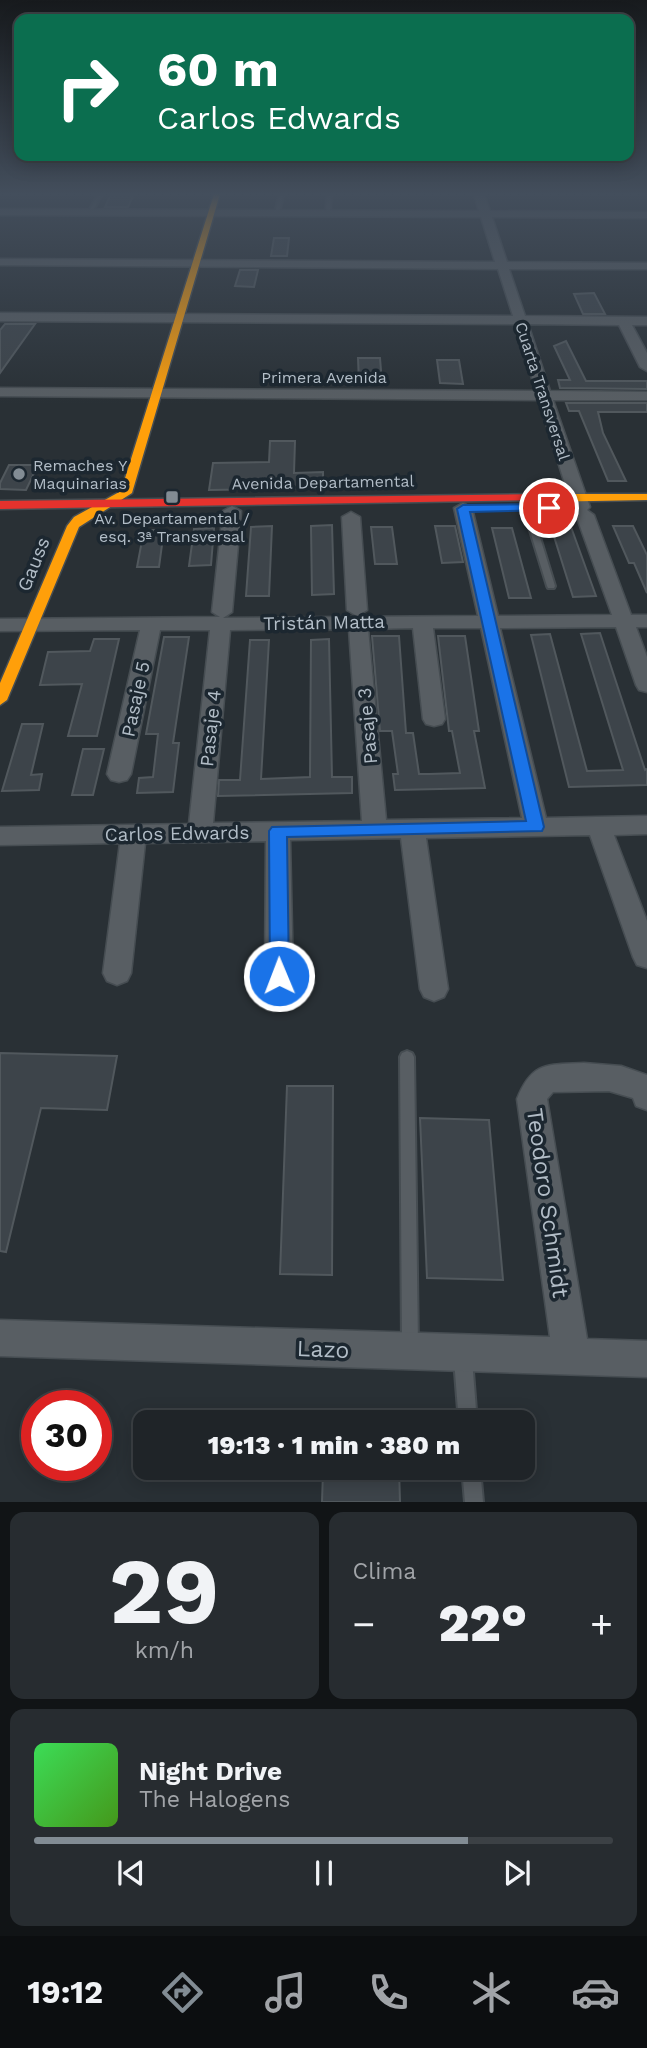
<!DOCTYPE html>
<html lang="es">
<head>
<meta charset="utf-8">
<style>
	body { margin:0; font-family:"Work Sans",sans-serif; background:#272c30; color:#f1f3f6; height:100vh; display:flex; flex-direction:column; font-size:26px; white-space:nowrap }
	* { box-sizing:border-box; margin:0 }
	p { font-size:23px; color:#a1a4a8 }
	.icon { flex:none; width:38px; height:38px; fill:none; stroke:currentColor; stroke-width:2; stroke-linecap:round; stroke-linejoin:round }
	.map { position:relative; height:1502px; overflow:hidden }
	.panel { display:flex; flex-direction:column; gap:10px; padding:10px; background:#111416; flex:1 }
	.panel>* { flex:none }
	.banner { position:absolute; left:14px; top:14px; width:620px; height:147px; border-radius:14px; box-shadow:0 4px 18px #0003,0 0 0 2px #3c4145; background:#0b6e4f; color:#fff; overflow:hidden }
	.speed { position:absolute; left:21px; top:1390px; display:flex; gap:14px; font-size:35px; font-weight:700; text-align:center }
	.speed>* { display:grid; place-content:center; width:91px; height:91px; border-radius:50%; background:#1f2428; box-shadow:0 4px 18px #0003,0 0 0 2px #3c4145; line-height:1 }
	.speed .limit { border:10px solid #d22; background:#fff; color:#111 }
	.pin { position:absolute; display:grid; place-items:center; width:60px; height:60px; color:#fff; margin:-30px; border:4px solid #fff; border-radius:50%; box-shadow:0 2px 7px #0007 }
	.me { position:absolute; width:77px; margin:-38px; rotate:359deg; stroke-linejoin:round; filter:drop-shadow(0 0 5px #0008) }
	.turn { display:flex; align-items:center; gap:24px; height:147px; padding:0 28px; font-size:32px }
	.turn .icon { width:91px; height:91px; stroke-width:2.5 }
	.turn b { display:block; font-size:49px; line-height:60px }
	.big { font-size:52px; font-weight:800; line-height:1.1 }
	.panel .card { flex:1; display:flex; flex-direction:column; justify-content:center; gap:10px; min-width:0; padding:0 24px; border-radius:14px; background:#272c30 }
	.panel .dial { align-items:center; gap:0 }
	.dial b { font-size:91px; line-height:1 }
	.song { display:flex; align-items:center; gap:21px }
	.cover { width:84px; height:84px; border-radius:10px; background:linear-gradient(135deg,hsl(130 70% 55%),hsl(100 70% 35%)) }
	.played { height:7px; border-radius:4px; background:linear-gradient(90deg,#828c94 75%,#3c4145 75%) }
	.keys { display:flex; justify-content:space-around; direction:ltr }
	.heat { display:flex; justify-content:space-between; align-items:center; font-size:38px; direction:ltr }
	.panel .tiles { flex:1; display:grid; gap:10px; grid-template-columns:1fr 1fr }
	.card:last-child { grid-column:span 2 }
	.trip { position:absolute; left:133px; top:1410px; width:402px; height:70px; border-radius:14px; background:#1f2428; box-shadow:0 4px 18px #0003,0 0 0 2px #3c4145; font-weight:800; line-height:70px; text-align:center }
	.menu { display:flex; height:112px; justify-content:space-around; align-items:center; background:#0c0e10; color:#a1a4a8 }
	.menu .icon { width:49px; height:49px }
	.menu .on { color:#828c94 }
	.menu b { font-size:32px; color:#f1f3f6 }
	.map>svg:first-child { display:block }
	.building { fill:#3d444a; stroke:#51585d; stroke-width:2 }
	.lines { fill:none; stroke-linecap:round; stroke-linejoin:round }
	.lane-casing { stroke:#464d52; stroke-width:4 }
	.street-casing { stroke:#464d52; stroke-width:3 }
	.slow-casing { stroke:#464d52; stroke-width:3 }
	.jam-casing { stroke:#464d52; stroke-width:3 }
	.lane { fill:#585e63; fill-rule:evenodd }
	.street { fill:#585e63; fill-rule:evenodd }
	.slow { fill:#ff9f0a; fill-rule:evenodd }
	.jam { fill:#e5322d; fill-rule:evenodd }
	.route { fill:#1a73e8; stroke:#114b97; stroke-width:2 }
	.poi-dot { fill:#828c94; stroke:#1c2730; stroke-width:2.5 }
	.labels { text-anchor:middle; stroke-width:7; stroke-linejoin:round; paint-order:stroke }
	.far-street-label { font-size:16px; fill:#b2bdc7; stroke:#1c2730 }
	.far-poi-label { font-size:16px; fill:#b2bdc7; stroke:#1c2730; text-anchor:start }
	.street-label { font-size:19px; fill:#b2bdc7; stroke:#1c2730 }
	.near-street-label { font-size:23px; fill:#b2bdc7; stroke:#1c2730 }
</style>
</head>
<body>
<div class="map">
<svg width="647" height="1502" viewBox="0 0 647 1502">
	<rect width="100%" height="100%" fill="#293035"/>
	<path class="building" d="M 111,194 L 134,194 L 128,207 L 105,207 Z
		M 274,238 L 289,238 L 287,256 L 271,256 Z
		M 240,270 L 258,270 L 254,287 L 235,286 Z
		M 594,293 L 605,314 L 583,314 L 574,294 Z
		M 5,324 L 35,324 L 0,373 L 0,330 Z
		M 566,341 L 586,381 L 647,381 L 647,389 L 560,388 L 558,380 L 570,380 L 554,346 Z
		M 358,358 L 380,358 L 382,383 L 359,383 Z
		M 437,360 L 459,360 L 463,384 L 440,383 Z
		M 566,403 L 647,403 L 647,412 L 598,412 L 603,433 L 626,481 L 608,481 L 579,411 L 569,411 Z
		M 270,441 L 295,441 L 294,473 L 323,472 L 323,488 L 209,490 L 213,463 L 269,462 Z
		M 9,465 L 38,465 L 26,490 L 0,489 L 0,483 Z
		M 332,525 L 334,594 L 312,595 L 311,526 Z
		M 272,526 L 269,596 L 246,596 L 251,527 Z
		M 435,526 L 455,526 L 463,562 L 442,563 Z
		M 613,526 L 633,526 L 647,555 L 647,593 L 634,563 L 629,563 Z
		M 371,527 L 392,527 L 397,564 L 375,564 Z
		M 551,527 L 571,527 L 596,596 L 573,597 Z
		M 214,528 L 211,565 L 189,566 L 194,529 Z
		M 492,528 L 512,528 L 531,598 L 509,598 Z
		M 144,530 L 164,530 L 159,567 L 137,567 Z
		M 600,633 L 645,770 L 647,769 L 647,785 L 569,787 L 531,635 L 550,634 L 587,771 L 623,770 L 581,634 Z
		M 372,636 L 399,636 L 406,733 L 413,733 L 419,774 L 429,774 L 460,773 L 452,731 L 449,731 L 438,636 L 465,636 L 479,731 L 474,731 L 485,788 L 395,790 L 393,774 L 398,774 L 392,731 L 380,731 Z
		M 164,637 L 189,637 L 173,743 L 179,743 L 173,792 L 137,793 L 139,778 L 153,777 L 158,734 L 146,734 Z
		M 94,639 L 119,639 L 97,736 L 68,736 L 82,684 L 40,685 L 48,652 L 90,651 Z
		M 329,639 L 332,777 L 352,777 L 352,793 L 218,796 L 219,780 L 240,780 L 250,640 L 269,640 L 261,779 L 310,777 L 311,640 Z
		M 22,724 L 43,724 L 31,775 L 42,774 L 39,790 L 2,791 Z
		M 83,749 L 104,749 L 93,795 L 72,795 Z
		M 0,1053 L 117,1056 L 107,1110 L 41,1108 L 6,1252 L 0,1251 Z
		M 287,1086 L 333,1086 L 332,1275 L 280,1274 Z
		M 420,1118 L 489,1120 L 503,1280 L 427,1278 Z
		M 335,1468 L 399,1468 L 400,1502 L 322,1502 L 323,1472 L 335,1472 Z"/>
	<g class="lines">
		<g class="lane-casing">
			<path id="lane" d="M 98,194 L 102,194 L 92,213 L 88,213 Z
				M 329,194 L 331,195 L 330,213 L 328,214 L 326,213 L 327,195 Z
				M 281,195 L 283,196 L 279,213 L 277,214 L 275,213 L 279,196 Z
				M 524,506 L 530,506 L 531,508 L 555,586 L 554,588 L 548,588 L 547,586 L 523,508 Z
				M 407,1051 L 412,1053 L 414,1057 L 418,1345 L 416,1351 L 410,1353 L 404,1351 L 402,1345 L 400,1057 L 402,1053 Z
				M 463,1350 L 469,1353 L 472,1359 L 477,1423 L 459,1423 L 454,1359 L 457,1353 Z
				M 462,1468 L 480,1468 L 483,1502 L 465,1502 Z"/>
		</g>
		<g class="street-casing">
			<path id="street" d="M 474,194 L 484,194 L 490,211 L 647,212 L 647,218 L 492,217 L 507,262 L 647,263 L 647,269 L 509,269 L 525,316 L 647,317 L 647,325 L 632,325 L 647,353 L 647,371 L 640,367 L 619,325 L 528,324 L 550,391 L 647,392 L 647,400 L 553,400 L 590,507 L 587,510 L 594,515 L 631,615 L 647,615 L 647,627 L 636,627 L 647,657 L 647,692 L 639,690 L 636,685 L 616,627 L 500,628 L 546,818 L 647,816 L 647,834 L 614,835 L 647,921 L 647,968 L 637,965 L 633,957 L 590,835 L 426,838 L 448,989 L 444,997 L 434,1001 L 424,997 L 420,989 L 401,838 L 290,840 L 293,976 L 289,984 L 279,988 L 269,984 L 265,976 L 266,841 L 145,843 L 131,973 L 127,981 L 117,985 L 107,981 L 103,973 L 120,843 L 0,845 L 0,827 L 189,824 L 210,630 L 160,630 L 131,774 L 127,780 L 119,782 L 111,780 L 107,774 L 140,630 L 0,631 L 0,619 L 220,617 L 212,612 L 223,511 L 232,506 L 241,511 L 232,612 L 223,618 L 478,616 L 454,508 L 463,503 L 472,508 L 498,616 L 612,615 L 576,515 L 579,512 L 572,507 L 539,400 L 0,396 L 0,388 L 536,391 L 515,324 L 0,321 L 0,313 L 513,316 L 498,269 L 0,265 L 0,259 L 495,262 L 481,217 L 0,215 L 0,209 L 479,211 ZM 413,628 L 423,719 L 426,724 L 434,726 L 442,724 L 445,719 L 433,628 L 481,628 L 522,818 L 386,820 L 368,629 ZM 349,629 L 362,821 L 213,823 L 230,630 Z
				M 351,512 L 360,517 L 367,610 L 357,616 L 347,610 L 342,517 Z
				M 584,1063 L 621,1066 L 647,1075 L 647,1110 L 636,1106 L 633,1098 L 609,1091 L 553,1092 L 547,1099 L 587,1339 L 647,1341 L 647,1377 L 0,1356 L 0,1320 L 550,1337 L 517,1099 C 532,1061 547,1065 584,1063 Z"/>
		</g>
		<g class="slow-casing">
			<path id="slow" d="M 214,194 L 220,194 L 132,493 L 79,527 L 7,700 L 0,705 L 0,683 L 67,526 L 74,517 L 121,491 Z
				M 647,494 L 647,500 L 540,502 L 534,498 L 540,494 Z"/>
		</g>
		<g class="jam-casing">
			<path id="jam" d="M 540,494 L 546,498 L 544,500 L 0,509 L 0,501 Z"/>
		</g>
		<use href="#lane" class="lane"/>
		<use href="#street" class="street"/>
		<use href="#slow" class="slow"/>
		<use href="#jam" class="jam"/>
	</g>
	<linearGradient id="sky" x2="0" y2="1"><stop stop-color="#171a1d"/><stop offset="0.48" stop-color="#434e5c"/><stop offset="1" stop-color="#434e5c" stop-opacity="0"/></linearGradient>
	<rect width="647" height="404" fill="url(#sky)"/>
	<path class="route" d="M 549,504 L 553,505 L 553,510 L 470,512 L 544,827 L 542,831 L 287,837 L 289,976 L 286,982 L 279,984 L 273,982 L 270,976 L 269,831 L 272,827 L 526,821 L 457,509 L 463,505 Z"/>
	<g class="poi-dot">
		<circle cx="19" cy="474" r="7"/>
		<rect x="165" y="490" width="14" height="14" rx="3.5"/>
	</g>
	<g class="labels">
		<g class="far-street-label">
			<text x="324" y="383">Primera Avenida</text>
			<text transform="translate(543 391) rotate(72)" y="6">Cuarta Transversal</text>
			<text transform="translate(323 482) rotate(-1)" y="6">Avenida Departamental</text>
		</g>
		<g class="far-poi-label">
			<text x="33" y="471">Remaches Y<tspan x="33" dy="18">Maquinarias</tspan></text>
			<text x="172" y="524" text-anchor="middle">Av. Departamental /<tspan x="172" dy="18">esq. 3ª Transversal</tspan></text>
		</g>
		<g class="street-label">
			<text transform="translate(33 564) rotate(-68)" y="7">Gauss</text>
			<text transform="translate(324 622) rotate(-1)" y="7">Tristán Matta</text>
			<text transform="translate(135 699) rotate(-78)" y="7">Pasaje 5</text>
			<text transform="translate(367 726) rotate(-95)" y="7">Pasaje 3</text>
			<text transform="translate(210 728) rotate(-84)" y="7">Pasaje 4</text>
			<text transform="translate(177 833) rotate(-1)" y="7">Carlos Edwards</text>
		</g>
		<g class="near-street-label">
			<text transform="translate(548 1203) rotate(82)" y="8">Teodoro Schmidt</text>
			<text transform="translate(323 1349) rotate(2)" y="8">Lazo</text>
		</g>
	</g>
</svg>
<div class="speed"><div class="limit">30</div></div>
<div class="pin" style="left:549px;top:508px;background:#d93025"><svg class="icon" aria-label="arrive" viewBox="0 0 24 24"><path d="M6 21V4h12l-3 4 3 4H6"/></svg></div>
<svg class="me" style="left:279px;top:976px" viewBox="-20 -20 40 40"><circle r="17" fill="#1a73e8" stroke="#fff" stroke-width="3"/><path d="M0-11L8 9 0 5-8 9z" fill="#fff"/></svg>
<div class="trip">19:13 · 1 min · 380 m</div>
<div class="banner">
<div class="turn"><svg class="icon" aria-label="right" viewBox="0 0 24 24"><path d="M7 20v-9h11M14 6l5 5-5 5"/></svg><div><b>60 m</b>Carlos Edwards</div></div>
</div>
</div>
<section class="panel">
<div class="tiles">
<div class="card dial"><b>29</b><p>km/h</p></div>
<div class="card"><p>Clima</p>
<div class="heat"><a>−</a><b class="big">22°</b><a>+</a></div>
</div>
<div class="card">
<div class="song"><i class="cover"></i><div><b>Night Drive</b><p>The Halogens</p></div></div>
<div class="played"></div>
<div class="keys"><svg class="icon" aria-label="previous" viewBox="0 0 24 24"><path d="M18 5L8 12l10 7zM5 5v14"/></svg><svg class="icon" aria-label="pause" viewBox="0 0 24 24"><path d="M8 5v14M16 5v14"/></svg><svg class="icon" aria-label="next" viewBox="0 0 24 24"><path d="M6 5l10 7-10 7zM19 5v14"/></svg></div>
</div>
</div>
</section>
<nav class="menu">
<b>19:12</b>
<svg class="icon on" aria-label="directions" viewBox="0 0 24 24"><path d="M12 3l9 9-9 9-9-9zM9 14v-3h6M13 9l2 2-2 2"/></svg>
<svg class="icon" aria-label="music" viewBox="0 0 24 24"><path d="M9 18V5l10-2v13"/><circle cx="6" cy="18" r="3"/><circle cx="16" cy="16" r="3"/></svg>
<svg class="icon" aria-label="phone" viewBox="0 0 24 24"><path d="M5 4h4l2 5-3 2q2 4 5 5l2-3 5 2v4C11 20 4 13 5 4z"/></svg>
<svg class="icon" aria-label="climate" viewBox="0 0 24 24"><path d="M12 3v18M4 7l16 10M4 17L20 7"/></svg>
<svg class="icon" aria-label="car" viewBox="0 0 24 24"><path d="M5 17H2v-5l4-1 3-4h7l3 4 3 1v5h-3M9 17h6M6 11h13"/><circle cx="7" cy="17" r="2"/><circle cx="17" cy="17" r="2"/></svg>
</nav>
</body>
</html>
